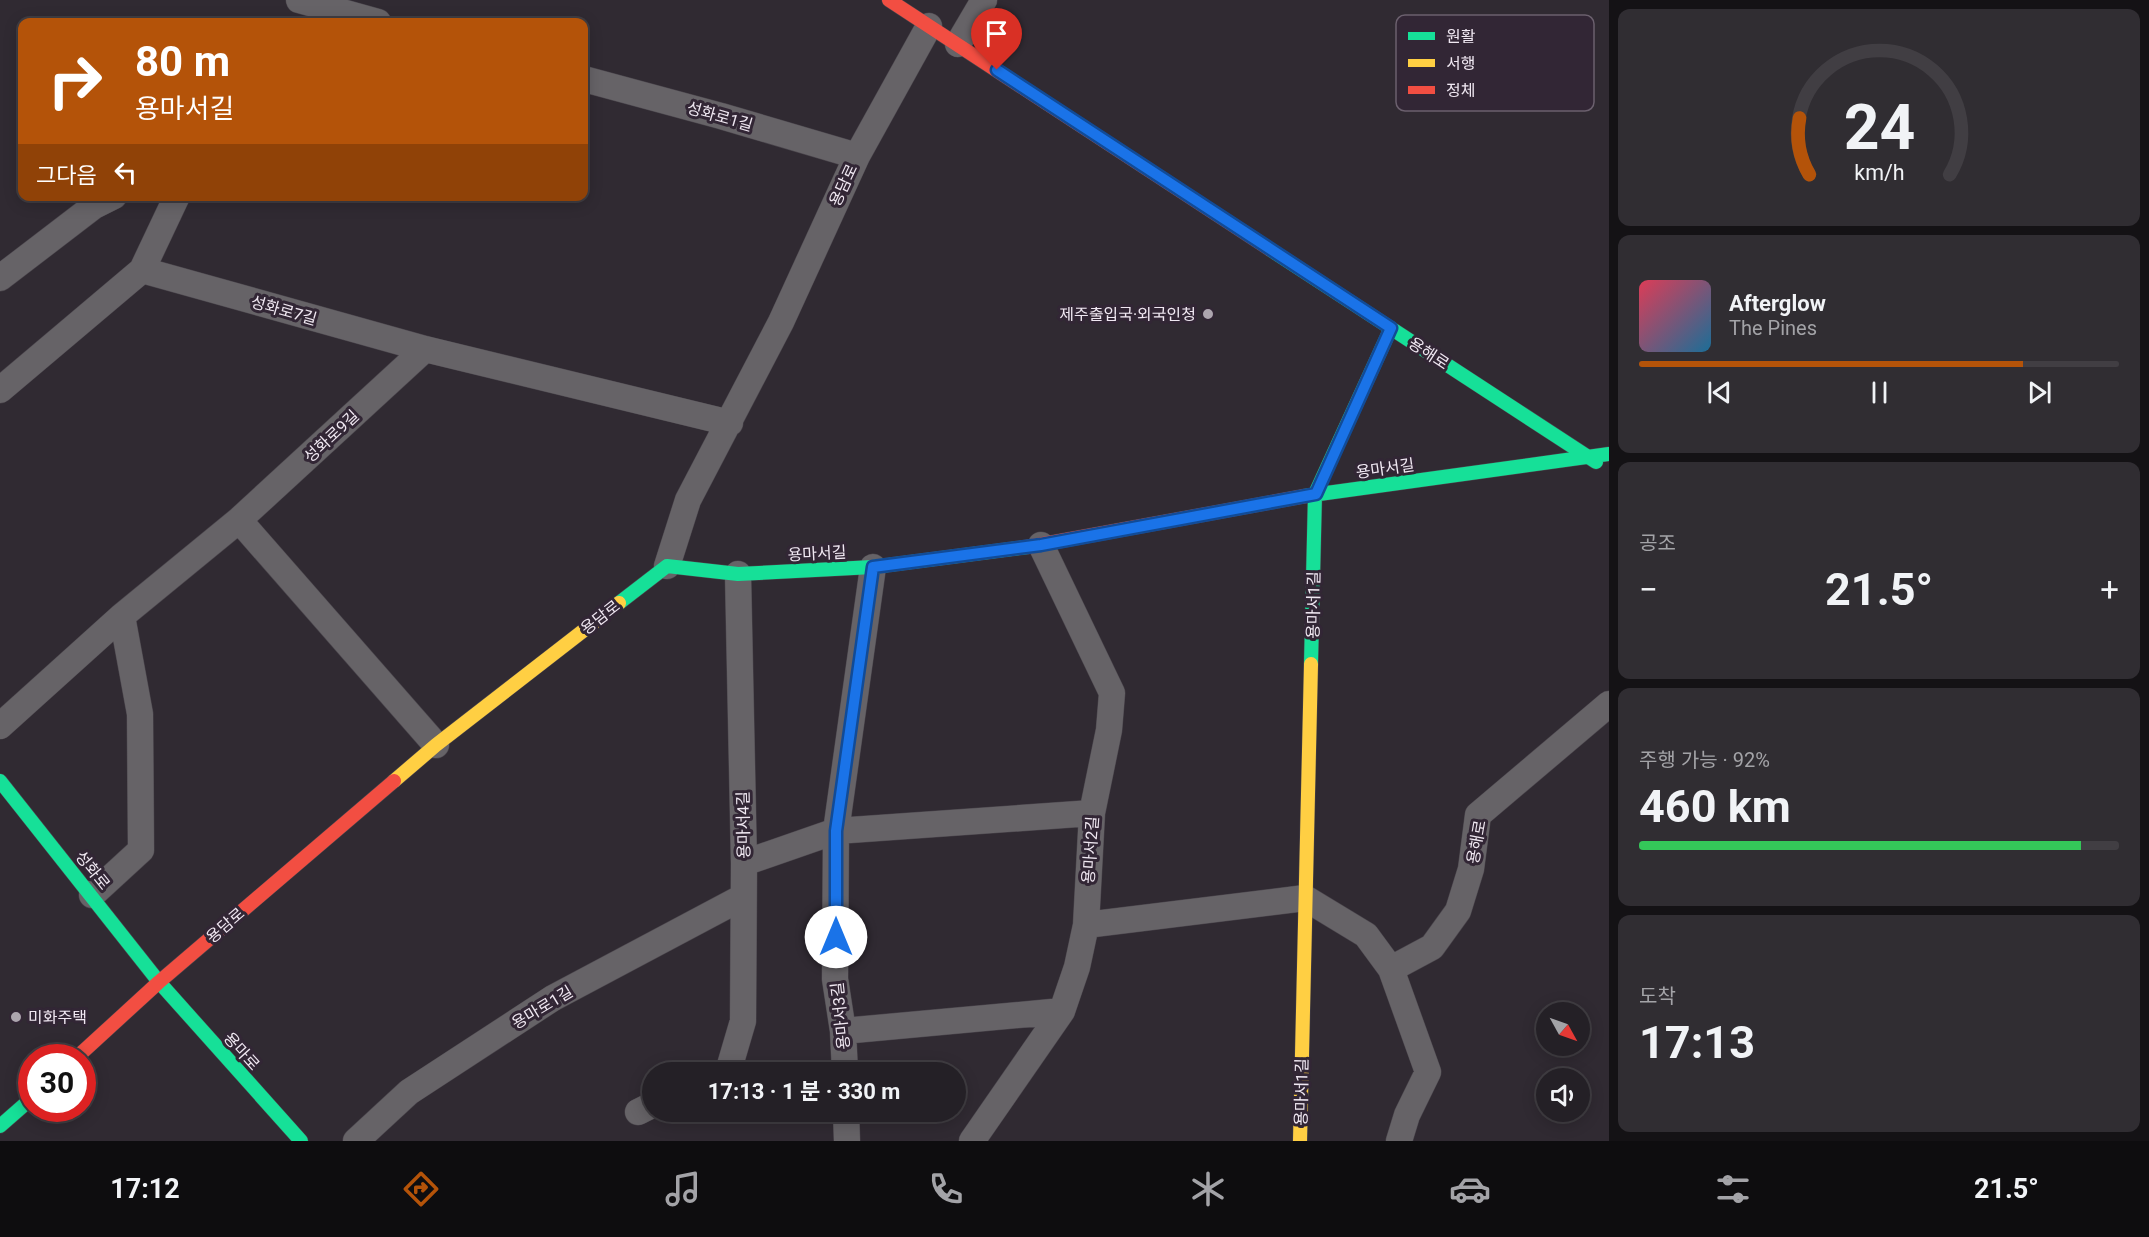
<!DOCTYPE html>
<html lang="ko">
<head>
<meta charset="utf-8">
<style>
	body { margin:0; font-family:Roboto,"Noto Sans KR",sans-serif; background:#302d32; color:#f1f3f6; height:100vh; display:flex; flex-direction:column; font-size:22px; white-space:nowrap }
	* { box-sizing:border-box; margin:0 }
	p { font-size:20px; color:#a3a3a7 }
	.icon { flex:none; width:33px; height:33px; fill:none; stroke:currentColor; stroke-width:2; stroke-linecap:round; stroke-linejoin:round }
	.map { position:relative; flex:1; overflow:hidden }
	.details { display:flex; flex-direction:column; gap:9px; padding:9px; background:#141215; width:540px }
	.details>* { flex:none }
	.guide { position:absolute; left:18px; top:18px; width:570px; height:183px; border-radius:12px; box-shadow:0 3px 15px #0003,0 0 0 2px #413e43; background:#b45309; color:#fff; overflow:hidden }
	.needle { width:39px; rotate:130deg }
	.controls { position:absolute; left:1536px; top:1002px; display:grid; gap:12px }
	.controls a { display:grid; place-items:center; width:54px; height:54px; border-radius:50%; background:#242026; box-shadow:0 3px 15px #0003,0 0 0 2px #413e43; font-size:30px }
	.speed { position:absolute; left:18px; top:1044px; display:flex; gap:12px; font-size:30px; font-weight:700; text-align:center }
	.speed>* { display:grid; place-content:center; width:78px; height:78px; border-radius:50%; background:#242026; box-shadow:0 3px 15px #0003,0 0 0 2px #413e43; line-height:1 }
	.speed .limit { border:9px solid #d22; background:#fff; color:#111 }
	.pin { position:absolute; display:grid; place-items:center; width:51px; height:51px; color:#fff; margin:-62px -26px; border-radius:50% 50% 50% 0; rotate:-45deg; box-shadow:0 0 6px #0007 }
	.pin .icon { rotate:45deg }
	.me { position:absolute; width:66px; margin:-33px; rotate:0deg; stroke-linejoin:round; filter:drop-shadow(0 0 4px #0008) }
	.turn { display:flex; align-items:center; gap:21px; height:126px; padding:0 18px; font-size:27px }
	.turn .icon { width:78px; height:78px; stroke-width:2.5 }
	.turn b { display:block; font-size:42px; line-height:51px }
	.then { display:flex; align-items:center; height:57px; padding:0 18px; background:#0003; gap:12px; font-size:22px }
	.big { font-size:45px; font-weight:700; line-height:1.1 }
	.details .widget { flex:1; display:flex; flex-direction:column; justify-content:center; gap:9px; min-width:0; padding:0 21px; border-radius:12px; background:#302d32 }
	.details .dial { align-items:center; gap:0 }
	.dial svg { height:156px; overflow:visible; fill:none; stroke:#413e43; stroke-width:7; stroke-linecap:round; text-anchor:middle }
	.dial text { fill:#f1f3f6; stroke:none }
	.song { display:flex; align-items:center; gap:18px }
	.cover { width:72px; height:72px; border-radius:9px; background:linear-gradient(135deg,hsl(350 70% 55%),hsl(200 70% 35%)) }
	.played { height:6px; border-radius:3px; background:linear-gradient(90deg,#b45309 80%,#413e43 80%) }
	.keys { display:flex; justify-content:space-around; direction:ltr }
	.heat { display:flex; justify-content:space-between; align-items:center; font-size:33px; direction:ltr }
	.charge { height:9px; border-radius:4px; background:linear-gradient(90deg,#34c759 92%,#413e43 0) }
	.trip { position:absolute; left:642px; top:1062px; width:324px; height:60px; border-radius:30px; background:#242026; box-shadow:0 3px 15px #0003,0 0 0 2px #413e43; font-weight:700; line-height:60px; text-align:center }
	.tabs { display:flex; height:96px; justify-content:space-around; align-items:center; background:#0e0d0f; color:#a3a3a7 }
	.tabs .icon { width:42px; height:42px }
	.tabs .on { color:#b45309 }
	.tabs b { font-size:27px; color:#f1f3f6 }
	main { display:flex; flex:1; min-height:0 }
	.map>svg:first-child { display:block }
	.lines { fill:none; stroke-linecap:round; stroke-linejoin:round }
	.street-casing { stroke:#4a454c; stroke-width:27 }
	.fast-casing { stroke:#4a454c; stroke-width:15 }
	.slow-casing { stroke:#4a454c; stroke-width:15 }
	.jam-casing { stroke:#4a454c; stroke-width:15 }
	.street { stroke:#666367; stroke-width:26 }
	.fast { stroke:#16e098; stroke-width:14 }
	.slow { stroke:#ffcf43; stroke-width:14 }
	.jam { stroke:#f24e42; stroke-width:14 }
	.route-casing { stroke:#114b97; stroke-width:15 }
	.route { stroke:#1a73e8; stroke-width:10 }
	.poi-dot { fill:#ada6af; stroke:#322635; stroke-width:2 }
	.labels { text-anchor:middle; stroke-width:6; stroke-linejoin:round; paint-order:stroke }
	.street-label { font-size:16px; fill:#f0e8f2; stroke:#322635 }
	.poi-label { font-size:16px; fill:#f0e8f2; stroke:#322635; text-anchor:end }
	.key { fill:#322635; stroke:#6b606e; stroke-width:1.5 }
	.key-label { font-size:16px; fill:#f0e8f2 }
</style>
</head>
<body>
<main>
<div class="map">
<svg width="1609" height="1141" viewBox="0 0 1609 1141">
	<rect width="100%" height="100%" fill="#302a32"/>
	<g class="lines">
		<g class="street-casing">
			<path id="street" d="M 299,0 L 378,22
				M 958,44 L 984,0
				M 584,79 L 721,116 L 857,156
				M 142,270 L 425,349 L 730,423
				M 0,278 L 94,206 L 114,196
				M 0,390 L 142,270 L 177,196
				M 239,520 L 436,745
				M 667,566 L 688,500 L 781,322 L 857,156 L 929,26
				M 0,726 L 122,616 L 239,520 L 425,349
				M 744,863 L 836,831 L 1092,813
				M 92,895 L 141,850 L 140,714 L 122,616
				M 1086,925 L 1305,898 L 1366,935 L 1391,969 L 1428,1072 L 1407,1115 L 1399,1141
				M 1391,969 L 1432,947 L 1458,911 L 1471,869 L 1478,815 L 1609,704
				M 843,1031 L 1062,1011
				M 728,1072 L 743,1021 L 744,863 L 738,574
				M 845,1072 L 843,1031 L 835,979 L 836,831 L 873,567
				M 638,1112 L 652,1105
				M 846,1112 L 847,1141
				M 356,1141 L 409,1092 L 553,998 L 743,897
				M 972,1141 L 1062,1011 L 1077,967 L 1086,925 L 1092,813 L 1109,730 L 1112,693 L 1041,545"/>
		</g>
		<g class="fast-casing">
			<path id="fast" d="M 1271,250 L 1596,462
				M 1305,496 L 1609,454
				M 619,603 L 667,566 L 738,574 L 873,567 L 1027,547
				M 1311,664 L 1315,494 L 1391,328
				M 0,781 L 159,982 L 301,1141
				M 0,1126 L 32,1098"/>
		</g>
		<g class="slow-casing">
			<path id="slow" d="M 394,781 L 436,745 L 619,603
				M 1300,1141 L 1311,664"/>
		</g>
		<g class="jam-casing">
			<path id="jam" d="M 889,0 L 1271,250
				M 1027,547 L 1305,496
				M 76,1058 L 159,982 L 394,781"/>
		</g>
		<use href="#street" class="street"/>
		<use href="#fast" class="fast"/>
		<use href="#slow" class="slow"/>
		<use href="#jam" class="jam"/>
	</g>
	<g class="lines">
		<g class="route-casing">
			<path id="route" d="M 836,937 L 836,831 L 873,567 L 1041,545 L 1316,494 L 1391,328 L 997,70"/>
		</g>
		<use href="#route" class="route"/>
	</g>
	<g class="poi-dot">
		<circle cx="1208" cy="314" r="6"/>
		<circle cx="16" cy="1017" r="6"/>
	</g>
	<g class="labels">
		<g class="street-label">
			<text transform="translate(720 116) rotate(16)" y="6">성화로1길</text>
			<text transform="translate(843 185) rotate(-65)" y="6">용담로</text>
			<text transform="translate(284 310) rotate(16)" y="6">성화로7길</text>
			<text transform="translate(1429 353) rotate(33)" y="6">용해로</text>
			<text transform="translate(331 436) rotate(-43)" y="6">성화로9길</text>
			<text transform="translate(1385 468) rotate(-8)" y="6">용마서길</text>
			<text transform="translate(817 553) rotate(-3)" y="6">용마서길</text>
			<text transform="translate(1313 605) rotate(-89)" y="6">용마서1길</text>
			<text transform="translate(600 617) rotate(-38)" y="6">용담로</text>
			<text transform="translate(743 825) rotate(-91)" y="6">용마서4길</text>
			<text transform="translate(1476 842) rotate(-80)" y="6">용해로</text>
			<text transform="translate(1090 850) rotate(-86)" y="6">용마서2길</text>
			<text transform="translate(93 870) rotate(51)" y="6">성화로</text>
			<text transform="translate(225 925) rotate(-41)" y="6">용담로</text>
			<text transform="translate(542 1007) rotate(-31)" y="6">용마로1길</text>
			<text transform="translate(840 1016) rotate(-96)" y="6">용마서3길</text>
			<text transform="translate(242 1051) rotate(48)" y="6">용마로</text>
			<text transform="translate(1301 1092) rotate(-89)" y="6">용마서1길</text>
		</g>
		<g class="poi-label">
			<text x="1196" y="320">제주출입국·외국인청</text>
			<text x="28" y="1023" text-anchor="start">미화주택</text>
		</g>
	</g>
	<rect x="1396" y="15" width="198" height="96" rx="9" class="key"/>
	<rect x="1408" y="32" width="27" height="8" fill="#16e098"/>
	<rect x="1408" y="59" width="27" height="8" fill="#ffcf43"/>
	<rect x="1408" y="86" width="27" height="8" fill="#f24e42"/>
	<g class="key-label">
		<text x="1446" y="42">원활</text>
		<text x="1446" y="69">서행</text>
		<text x="1446" y="96">정체</text>
	</g>
</svg>
<div class="controls">
<a><svg class="needle" viewBox="-14 -14 28 28"><path d="M0-13l5 13h-10z" fill="#e53935"/><path d="M0 13l5-13h-10z" fill="#a3a3a7"/></svg></a>
<a><svg class="icon" aria-label="sound" viewBox="0 0 24 24"><path d="M4 9h4l5-4v14l-5-4H4zM17 9q2 3 0 6"/></svg></a>
</div>
<div class="speed"><div class="limit">30</div></div>
<div class="pin" style="left:997px;top:70px;background:#d93025"><svg class="icon" aria-label="arrive" viewBox="0 0 24 24"><path d="M6 21V4h12l-3 4 3 4H6"/></svg></div>
<svg class="me" style="left:836px;top:937px" viewBox="-20 -20 40 40"><circle r="19" fill="#fff"/><path d="M0-13L10 11 0 6-10 11z" fill="#1a73e8"/></svg>
<div class="trip">17:13 · 1 분 · 330 m</div>
<div class="guide">
<div class="turn"><svg class="icon" aria-label="right" viewBox="0 0 24 24"><path d="M7 20v-9h11M14 6l5 5-5 5"/></svg><div><b>80 m</b>용마서길</div></div>
<div class="then">그다음<svg class="icon" aria-label="left" viewBox="0 0 24 24"><path d="M17 20v-9H6M10 6l-5 5 5 5"/></svg></div>
</div>
</div>
<section class="details">
<div class="widget dial"><svg viewBox="0 0 100 80">
<path d="M14 69A42 42 0 1 1 86 69"/>
<path d="M14 69A42 42 0 0 1 9 40" stroke="#b45309"/>
<text x="50" y="56" font-size="32" font-weight="700">24</text>
<text x="50" y="72" font-size="11">km/h</text>
</svg></div>
<div class="widget">
<div class="song"><i class="cover"></i><div><b>Afterglow</b><p>The Pines</p></div></div>
<div class="played"></div>
<div class="keys"><svg class="icon" aria-label="previous" viewBox="0 0 24 24"><path d="M18 5L8 12l10 7zM5 5v14"/></svg><svg class="icon" aria-label="pause" viewBox="0 0 24 24"><path d="M8 5v14M16 5v14"/></svg><svg class="icon" aria-label="next" viewBox="0 0 24 24"><path d="M6 5l10 7-10 7zM19 5v14"/></svg></div>
</div>
<div class="widget"><p>공조</p>
<div class="heat"><a>−</a><b class="big">21.5°</b><a>+</a></div>
</div>
<div class="widget"><p>주행 가능 · 92%</p><b class="big">460 km</b><div class="charge"></div></div>
<div class="widget"><p>도착</p><b class="big">17:13</b></div>
</section>
</main>
<nav class="tabs">
<b>17:12</b>
<svg class="icon on" aria-label="directions" viewBox="0 0 24 24"><path d="M12 3l9 9-9 9-9-9zM9 14v-3h6M13 9l2 2-2 2"/></svg>
<svg class="icon" aria-label="music" viewBox="0 0 24 24"><path d="M9 18V5l10-2v13"/><circle cx="6" cy="18" r="3"/><circle cx="16" cy="16" r="3"/></svg>
<svg class="icon" aria-label="phone" viewBox="0 0 24 24"><path d="M5 4h4l2 5-3 2q2 4 5 5l2-3 5 2v4C11 20 4 13 5 4z"/></svg>
<svg class="icon" aria-label="climate" viewBox="0 0 24 24"><path d="M12 3v18M4 7l16 10M4 17L20 7"/></svg>
<svg class="icon" aria-label="car" viewBox="0 0 24 24"><path d="M5 17H2v-5l4-1 3-4h7l3 4 3 1v5h-3M9 17h6M6 11h13"/><circle cx="7" cy="17" r="2"/><circle cx="17" cy="17" r="2"/></svg>
<svg class="icon" aria-label="filters" viewBox="0 0 24 24"><path d="M4 7h16M4 17h16"/><circle cx="9" cy="7" r="2"/><circle cx="15" cy="17" r="2"/></svg>
<b>21.5°</b>
</nav>
</body>
</html>
